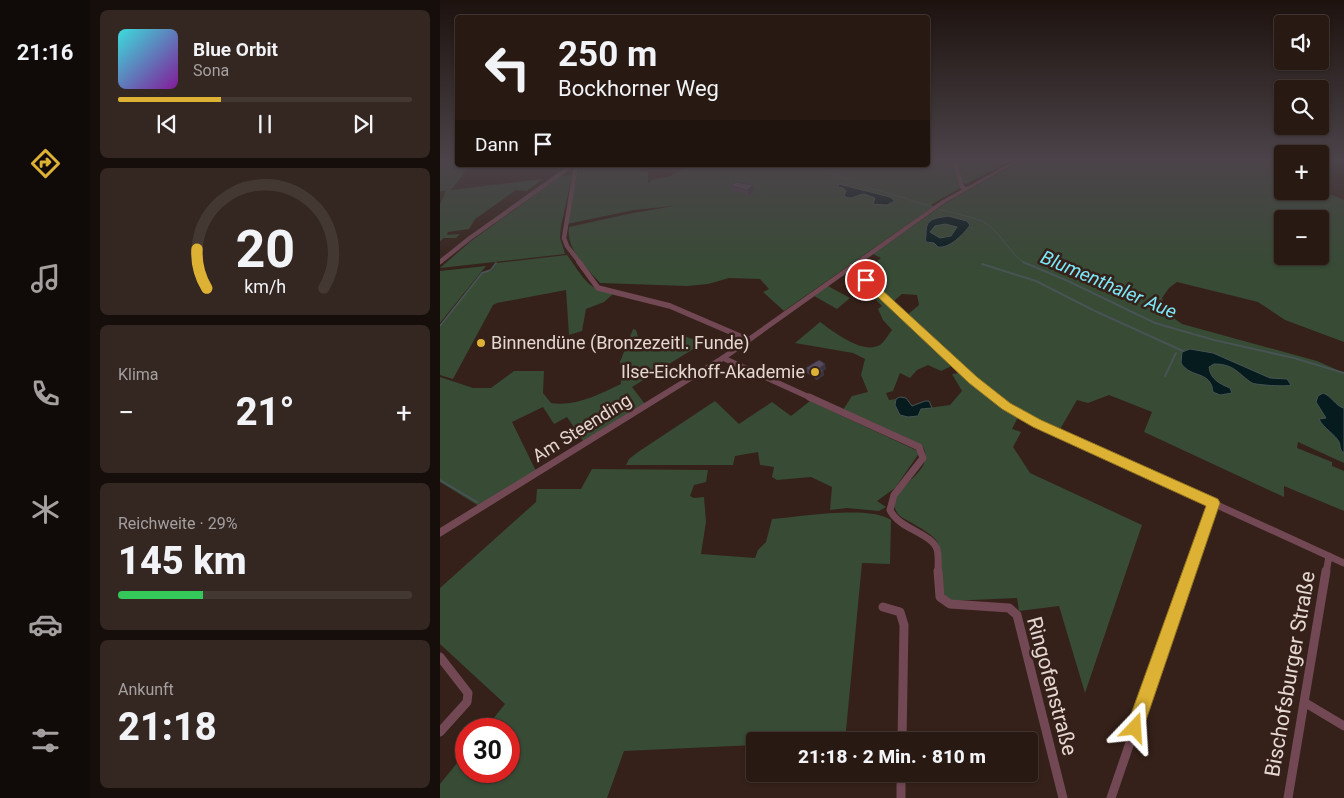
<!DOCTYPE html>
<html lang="de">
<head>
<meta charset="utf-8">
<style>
	body { margin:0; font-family:Roboto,sans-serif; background:#342621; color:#f1f3f6; height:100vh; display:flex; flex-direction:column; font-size:19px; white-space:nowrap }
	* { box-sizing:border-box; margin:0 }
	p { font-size:16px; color:#a5a0a0 }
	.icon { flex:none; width:28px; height:28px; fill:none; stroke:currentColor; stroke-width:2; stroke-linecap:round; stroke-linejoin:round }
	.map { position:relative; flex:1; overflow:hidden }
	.details { display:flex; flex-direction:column; gap:10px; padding:10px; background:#160e0a; width:350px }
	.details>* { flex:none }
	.top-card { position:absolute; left:15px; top:15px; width:475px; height:152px; border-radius:5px; box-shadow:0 1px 4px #0004,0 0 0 1px #443833; background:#281913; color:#f1f3f6; overflow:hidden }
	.controls { position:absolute; left:834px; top:15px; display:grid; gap:10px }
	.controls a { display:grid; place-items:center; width:55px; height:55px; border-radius:5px; background:#281913; box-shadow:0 1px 4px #0004,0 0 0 1px #443833; font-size:25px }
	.speed { position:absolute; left:15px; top:718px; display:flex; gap:10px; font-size:25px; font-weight:700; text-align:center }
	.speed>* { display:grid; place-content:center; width:65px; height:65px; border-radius:50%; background:#281913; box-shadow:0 1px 4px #0004,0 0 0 1px #443833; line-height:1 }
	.speed .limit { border:8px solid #d22; background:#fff; color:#111 }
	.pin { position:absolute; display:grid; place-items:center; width:42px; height:42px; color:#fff; margin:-21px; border:2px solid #fff; border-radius:50%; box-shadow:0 1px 5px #0007 }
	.me { position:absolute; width:55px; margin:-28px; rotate:20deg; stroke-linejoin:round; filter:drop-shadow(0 0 4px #0008) }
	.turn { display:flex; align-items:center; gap:18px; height:105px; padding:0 20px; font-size:22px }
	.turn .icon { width:65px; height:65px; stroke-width:2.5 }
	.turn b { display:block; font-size:35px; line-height:42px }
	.then { display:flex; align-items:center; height:48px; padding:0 20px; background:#0003; gap:10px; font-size:19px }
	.big { font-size:38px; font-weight:800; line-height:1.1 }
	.details .tile { flex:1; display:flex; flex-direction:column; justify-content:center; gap:8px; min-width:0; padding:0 18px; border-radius:8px; background:#342621 }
	.details .dial { align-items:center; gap:0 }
	.dial svg { height:130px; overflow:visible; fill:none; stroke:#443833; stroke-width:7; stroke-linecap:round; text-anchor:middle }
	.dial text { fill:#f1f3f6; stroke:none }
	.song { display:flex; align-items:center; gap:15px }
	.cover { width:60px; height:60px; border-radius:8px; background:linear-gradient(135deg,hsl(180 70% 55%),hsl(290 70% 35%)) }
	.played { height:5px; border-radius:2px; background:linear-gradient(90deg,#ddb133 35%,#443833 35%) }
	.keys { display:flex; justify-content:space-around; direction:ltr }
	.heat { display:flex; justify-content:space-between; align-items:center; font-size:28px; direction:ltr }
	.charge { height:8px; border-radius:4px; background:linear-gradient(90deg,#34c759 29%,#443833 0) }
	.trip { position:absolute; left:306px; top:732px; width:292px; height:50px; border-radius:5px; background:#281913; box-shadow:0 1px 4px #0004,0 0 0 1px #443833; font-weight:800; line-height:50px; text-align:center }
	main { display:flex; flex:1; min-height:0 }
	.tab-bar { display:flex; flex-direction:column; width:90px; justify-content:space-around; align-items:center; background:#100a08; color:#a5a0a0 }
	.tab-bar .icon { width:35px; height:35px }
	.tab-bar .current { color:#ddb133 }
	.tab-bar b { font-size:22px; color:#f1f3f6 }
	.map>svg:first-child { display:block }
	.green { fill:#374b35; fill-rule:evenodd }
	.water { fill:#051b1e; stroke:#485354; fill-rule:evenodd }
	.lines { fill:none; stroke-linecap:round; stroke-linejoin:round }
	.stream-far1 { stroke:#485354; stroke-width:1 }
	.stream { stroke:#485354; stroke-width:2 }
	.minor-far3 { stroke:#714854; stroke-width:4.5 }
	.minor-far2 { stroke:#714854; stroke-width:5.5 }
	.minor-far1 { stroke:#714854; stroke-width:7 }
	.minor { stroke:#714854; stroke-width:9 }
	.tertiary { fill:#714854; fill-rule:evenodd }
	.wall { fill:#4a4051 }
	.shaded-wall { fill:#3c3442 }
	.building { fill:#564b5e; stroke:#3c3442 }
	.route { fill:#ddb133; stroke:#907321 }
	.poi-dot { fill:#ddb133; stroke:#352119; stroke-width:2 }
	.labels { text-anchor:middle; stroke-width:5; stroke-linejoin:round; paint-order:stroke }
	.poi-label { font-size:18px; fill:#e5d7d2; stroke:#352119; text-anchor:start }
	.street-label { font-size:18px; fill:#e5d7d2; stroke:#352119 }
	.water-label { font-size:19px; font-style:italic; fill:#7ce7f8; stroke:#352119 }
	.near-street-label { font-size:21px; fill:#e5d7d2; stroke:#352119 }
</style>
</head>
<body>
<main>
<nav class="tab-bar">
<b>21:16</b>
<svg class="icon current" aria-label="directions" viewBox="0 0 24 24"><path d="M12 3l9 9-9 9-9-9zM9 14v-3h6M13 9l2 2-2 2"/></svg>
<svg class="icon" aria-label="music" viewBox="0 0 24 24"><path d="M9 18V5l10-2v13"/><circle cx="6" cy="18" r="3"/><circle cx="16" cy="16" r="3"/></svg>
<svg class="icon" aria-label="phone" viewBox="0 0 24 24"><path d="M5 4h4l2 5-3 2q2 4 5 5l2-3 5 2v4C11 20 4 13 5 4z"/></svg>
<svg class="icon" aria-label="climate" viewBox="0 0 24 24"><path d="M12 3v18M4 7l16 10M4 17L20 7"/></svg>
<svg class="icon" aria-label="car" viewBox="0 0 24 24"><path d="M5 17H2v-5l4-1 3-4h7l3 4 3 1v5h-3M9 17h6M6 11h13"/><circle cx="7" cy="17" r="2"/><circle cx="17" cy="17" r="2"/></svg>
<svg class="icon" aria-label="filters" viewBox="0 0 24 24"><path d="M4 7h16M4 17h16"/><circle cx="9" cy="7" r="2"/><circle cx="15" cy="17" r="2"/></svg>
</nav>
<section class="details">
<div class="tile">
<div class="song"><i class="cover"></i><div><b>Blue Orbit</b><p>Sona</p></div></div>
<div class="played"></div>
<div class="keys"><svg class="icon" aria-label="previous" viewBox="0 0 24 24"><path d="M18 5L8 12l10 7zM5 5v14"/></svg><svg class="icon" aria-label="pause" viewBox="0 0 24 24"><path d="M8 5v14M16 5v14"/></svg><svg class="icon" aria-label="next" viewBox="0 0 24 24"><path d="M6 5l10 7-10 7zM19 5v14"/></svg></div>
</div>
<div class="tile dial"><svg viewBox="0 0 100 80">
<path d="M14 69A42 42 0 1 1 86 69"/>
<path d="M14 69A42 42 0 0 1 8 45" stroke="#ddb133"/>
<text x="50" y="56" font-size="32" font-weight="700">20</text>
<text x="50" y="72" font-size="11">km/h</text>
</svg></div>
<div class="tile"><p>Klima</p>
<div class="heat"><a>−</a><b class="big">21°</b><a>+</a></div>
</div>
<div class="tile"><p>Reichweite · 29%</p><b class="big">145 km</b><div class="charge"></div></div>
<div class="tile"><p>Ankunft</p><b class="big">21:18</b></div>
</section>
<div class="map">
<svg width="904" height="798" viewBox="0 0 904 798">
	<rect width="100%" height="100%" fill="#352119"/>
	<path class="green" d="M 0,159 L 17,159 L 18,165 L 30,165 L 11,190 L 103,179 L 87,191 L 76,190 L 35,219 L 29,229 L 8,232 L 7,235 L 20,234 L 16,238 L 4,238 L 0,241 L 0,204 L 6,191 L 0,191 Z
		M 488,159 L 512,159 L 520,188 L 492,204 L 491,208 L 344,311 L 323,292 L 329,289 L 320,279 L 289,278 L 268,284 L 247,286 L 160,283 C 146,267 126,250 129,227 L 188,214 L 233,206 L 194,210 L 127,224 L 138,169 L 140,165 L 201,165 L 200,172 L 208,171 L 208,183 L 214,179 L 229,177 L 242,169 L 241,166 L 252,165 L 488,165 Z
		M 516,159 L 574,159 L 526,184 L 523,183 Z
		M 584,159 L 826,159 L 822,160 L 842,171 L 842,191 L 880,190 L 904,200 L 904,342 L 845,320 L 818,302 L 737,282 L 729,288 L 722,298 C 725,309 732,318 742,324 L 877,361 L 904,373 L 904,463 L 858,442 L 857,448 L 892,462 L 892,466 L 904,471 L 904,511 L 844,486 L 844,497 L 704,432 L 712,412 L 669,395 L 648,403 L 637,400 L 619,431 C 557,402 516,361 467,315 L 479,305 L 477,295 L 462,294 L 453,302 L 424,275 L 440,264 L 437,261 L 441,258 L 433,254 L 506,203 ZM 842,219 L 880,219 L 880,256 L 842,256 Z
		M 130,175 L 132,176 L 121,226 L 120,238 L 125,254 L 0,268 L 31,241 L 121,176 Z
		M 127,255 C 142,275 147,290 173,294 L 164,302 L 146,309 L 142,331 L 129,335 L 126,290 L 57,303 L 53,305 L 13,379 L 0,375 L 0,327 L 42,273 L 52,271 L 57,263 Z
		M 46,266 L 0,323 L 0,271 Z
		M 412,271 L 512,366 L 501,371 L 488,365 L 477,370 L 470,378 L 460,373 L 453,391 L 446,393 L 449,400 L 456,399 L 455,401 L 481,409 L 510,405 L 522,391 L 512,374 L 519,373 L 537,388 L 578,417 L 572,429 L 581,432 L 573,447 L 590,473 L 702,525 L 645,693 L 619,606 L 579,611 L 577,598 L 509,601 C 493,583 508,556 496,540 C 490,532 469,522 460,516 C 435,490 499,476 483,447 L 403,410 L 412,396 L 428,392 L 421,375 L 425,359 L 413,353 L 355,343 L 380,322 C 393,331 422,355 440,345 C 444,342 449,334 452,330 L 443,320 L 438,309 L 442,306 L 408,272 Z
		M 388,286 L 410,298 L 397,309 L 374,296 Z
		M 193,329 L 196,330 L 199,340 L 222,345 L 237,338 L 247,337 L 263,343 L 192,387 L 205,404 L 143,441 L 127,417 L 114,424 L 103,407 L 72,422 L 96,471 L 39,506 L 0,482 L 0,377 L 33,388 L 51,388 L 74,371 L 104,371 L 103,393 L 111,403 C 135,407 160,394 181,384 L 180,362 Z
		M 275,401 L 299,424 L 332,402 L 351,416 L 370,401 L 480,452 L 455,488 L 437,501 L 446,507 L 439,511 L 407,508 L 390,510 L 392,487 L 371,477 L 337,480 L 332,477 L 334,467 L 320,465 L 318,452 L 295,456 L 293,465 L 186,465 L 189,459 L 198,452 Z
		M 152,469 L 268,470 L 266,482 L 254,485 L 250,496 L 254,498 L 264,497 L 266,522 L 261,554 L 315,558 L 318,550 L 326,542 L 332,519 C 360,517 428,505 451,520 L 450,564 L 422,563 L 405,741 L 315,741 L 315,745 L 184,751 L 167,798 L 0,798 L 0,784 L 26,752 L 26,771 L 69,771 L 69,729 L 45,729 L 65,704 L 0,644 L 0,588 L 96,502 L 97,489 L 141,489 Z"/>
	<path class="water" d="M 399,184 L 450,197 L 455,201 L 447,205 L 433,204 L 435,198 L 424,194 C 415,195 413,201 404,196 L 406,191 L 403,188 L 398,187 Z
		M 508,216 L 527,221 L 530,225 C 524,234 509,249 498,247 L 494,243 L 486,242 C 485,240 486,237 486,234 C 486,218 493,219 508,216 ZM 505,224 L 517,227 L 511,236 L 500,238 L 490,232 L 495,226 Z
		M 750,349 L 773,353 L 830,378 L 847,379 L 851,385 C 847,387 816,385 812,383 C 798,374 795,364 774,364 L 769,367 C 770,379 780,384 790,388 L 792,393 L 780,395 L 773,392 C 771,370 751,379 741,363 L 742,352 Z
		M 883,393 C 892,396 895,406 904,408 L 904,453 C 899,449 901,447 899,442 C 896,435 883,428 879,419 L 886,418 L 876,402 L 878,396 Z
		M 460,397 L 466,398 L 472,406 L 485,401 L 489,401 L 492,408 L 481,409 L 478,416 L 468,417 L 460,415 L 455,405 L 456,399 Z"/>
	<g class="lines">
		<path class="stream-far1" d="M 370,165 L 418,184 L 493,207
			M 498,209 C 511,213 537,217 547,224 C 562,235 569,253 585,263"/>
		<path class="stream" d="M 583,262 L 628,281 L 715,323 L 774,340 L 854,358 L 904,373
			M 542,264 L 596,281 L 653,310
			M 655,311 L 743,351
			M 0,326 L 42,273 L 51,270 L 56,263
			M 725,376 L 736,353
			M 0,480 L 37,502"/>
		<path class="minor-far3" d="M 514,159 L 522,187 L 525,189
			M 136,165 L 124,238 L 127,246 L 140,263
			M 0,262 L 30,238 L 133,165"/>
		<path class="minor-far2" d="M 139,262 L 158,288 L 230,306 L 309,340
			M 411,267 L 546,391 L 556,398
			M 283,358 L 371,398"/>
		<path class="minor-far1" d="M 369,397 L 479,447 L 483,458 L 454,495 L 450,510 C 459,529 491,533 497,549 C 499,556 498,565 498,573
			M 554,397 L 582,416 L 904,563
			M 749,573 L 773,503
			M 886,573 L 889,556"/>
		<path class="minor" d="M 498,571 L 500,597 L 510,604 L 569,608 L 577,615 L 623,798
			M 443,607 L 460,612 L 464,625 L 462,741
			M 0,657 L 28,693 L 27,702 L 0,732
			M 864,702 L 904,726
			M 461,774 L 461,798
			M 671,798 L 749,571
			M 848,798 L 886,571"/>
		<path class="tertiary" d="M 578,159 L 583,159 L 505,203 L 285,360 L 0,537 L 0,528 L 281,356 L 501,201 Z"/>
	</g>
	<path class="wall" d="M 313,185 L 314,190 L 309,195 L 291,190 L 290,186 Z
		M 366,368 L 386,369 L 383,371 L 384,375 L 377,380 L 367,373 Z"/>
	<path class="shaded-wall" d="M 313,185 L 314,190 L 309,195 L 308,190 Z
		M 385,364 L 386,369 L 383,371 L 384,375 L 377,380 L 376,376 L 380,368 Z"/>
	<path class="building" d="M 295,182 L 313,185 L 308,190 L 290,186 Z
		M 379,360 L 385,364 L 380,368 L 383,371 L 376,376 L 366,368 Z"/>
	<linearGradient id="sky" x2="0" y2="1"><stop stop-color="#1d120e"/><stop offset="0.59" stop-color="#4b4349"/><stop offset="1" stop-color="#4b4349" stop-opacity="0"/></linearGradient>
	<rect width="904" height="271" fill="url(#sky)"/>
	<path class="route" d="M 422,278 L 429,278 L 537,377 L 570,403 L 601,420 L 778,499 L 780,503 L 701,735 L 695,737 L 689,735 L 686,728 L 766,506 L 593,427 L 562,409 L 529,383 L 422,282 Z"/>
	<g class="poi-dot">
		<circle cx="41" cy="343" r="5"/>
		<circle cx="375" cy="372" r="5"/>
	</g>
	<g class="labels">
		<g class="poi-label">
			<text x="51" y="349">Binnendüne (Bronzezeitl. Funde)</text>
			<text x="365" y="378" text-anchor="end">Ilse-Eickhoff-Akademie</text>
		</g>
		<g class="street-label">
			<text transform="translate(142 428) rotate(-32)" y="6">Am Steending</text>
		</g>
		<g class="water-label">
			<text transform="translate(669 284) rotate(23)" y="7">Blumenthaler Aue</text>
		</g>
		<g class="near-street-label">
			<text transform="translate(850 674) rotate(-80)" y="7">Bischofsburger Straße</text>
			<text transform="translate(612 686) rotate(75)" y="7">Ringofenstraße</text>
		</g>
	</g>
</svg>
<div class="controls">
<a><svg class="icon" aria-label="sound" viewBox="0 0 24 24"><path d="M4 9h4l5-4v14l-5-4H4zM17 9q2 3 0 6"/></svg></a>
<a><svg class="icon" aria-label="search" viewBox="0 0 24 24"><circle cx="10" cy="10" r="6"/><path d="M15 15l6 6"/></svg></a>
<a>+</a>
<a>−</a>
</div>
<div class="speed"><div class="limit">30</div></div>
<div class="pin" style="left:426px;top:280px;background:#d93025"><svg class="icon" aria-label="arrive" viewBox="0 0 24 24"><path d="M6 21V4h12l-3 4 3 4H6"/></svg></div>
<svg class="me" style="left:695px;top:728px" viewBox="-20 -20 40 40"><path d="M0-17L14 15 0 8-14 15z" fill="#ddb133" stroke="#fff" stroke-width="4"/></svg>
<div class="trip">21:18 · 2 Min. · 810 m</div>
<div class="top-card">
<div class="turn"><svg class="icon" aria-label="left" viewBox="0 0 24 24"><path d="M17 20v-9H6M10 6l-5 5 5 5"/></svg><div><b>250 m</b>Bockhorner Weg</div></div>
<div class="then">Dann<svg class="icon" aria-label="arrive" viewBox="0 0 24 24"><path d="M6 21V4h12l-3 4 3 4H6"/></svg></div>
</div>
</div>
</main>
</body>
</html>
